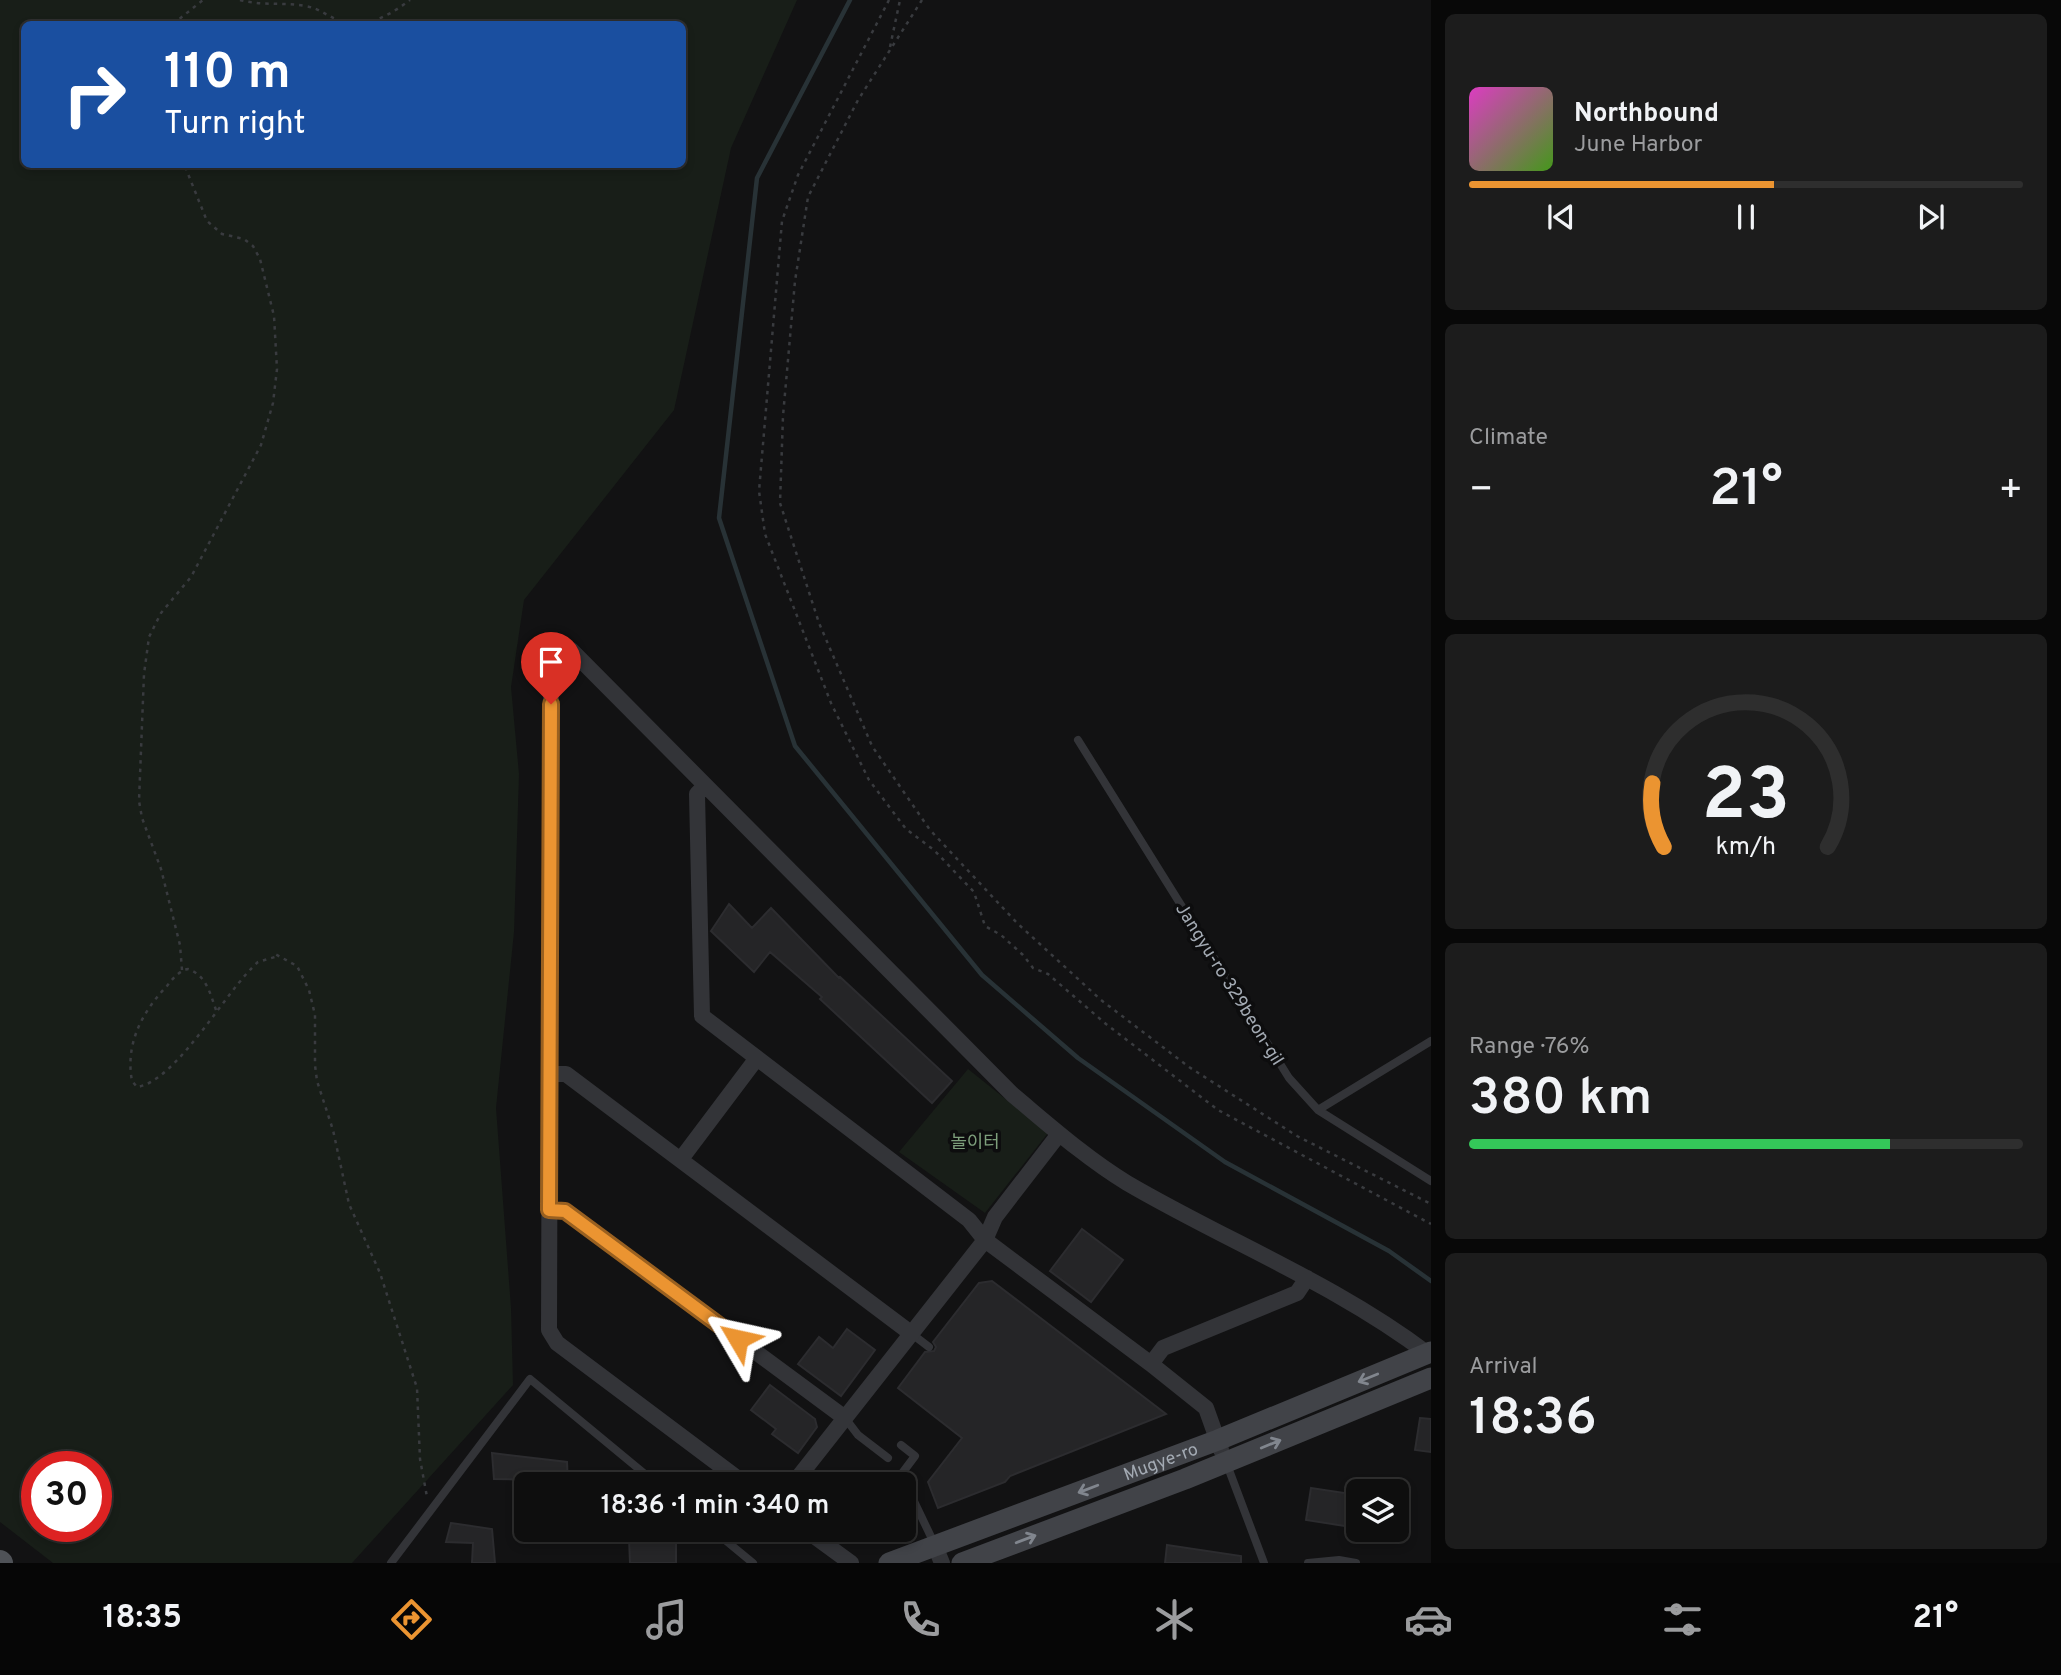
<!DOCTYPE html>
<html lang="en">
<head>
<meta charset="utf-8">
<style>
	body { margin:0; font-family:Overpass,"Noto Sans KR",sans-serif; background:#1c1c1c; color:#f1f3f6; height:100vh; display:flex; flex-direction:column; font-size:26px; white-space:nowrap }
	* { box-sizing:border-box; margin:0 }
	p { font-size:23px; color:#9b9c9e }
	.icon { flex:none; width:38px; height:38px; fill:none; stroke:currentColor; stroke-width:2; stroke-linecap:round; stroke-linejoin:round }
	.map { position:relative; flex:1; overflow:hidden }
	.panel { display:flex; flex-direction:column; gap:14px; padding:14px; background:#080808; width:630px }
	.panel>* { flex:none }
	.top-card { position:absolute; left:21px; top:21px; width:665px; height:147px; border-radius:10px; box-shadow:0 4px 10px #0003,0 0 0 2px #2e2e2e; background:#1a4fa0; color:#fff; overflow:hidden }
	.controls { position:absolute; left:1346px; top:1479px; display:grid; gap:14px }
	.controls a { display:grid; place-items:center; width:63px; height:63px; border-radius:10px; background:#0e0e0e; box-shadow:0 4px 10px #0003,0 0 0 2px #2e2e2e; font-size:35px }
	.speed { position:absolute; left:21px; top:1451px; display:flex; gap:14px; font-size:35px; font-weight:700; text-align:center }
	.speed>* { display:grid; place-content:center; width:91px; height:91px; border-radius:50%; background:#0e0e0e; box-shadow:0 4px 10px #0003,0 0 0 2px #2e2e2e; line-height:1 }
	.speed .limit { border:10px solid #d22; background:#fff; color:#111 }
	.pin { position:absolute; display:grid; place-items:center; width:60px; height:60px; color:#fff; margin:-72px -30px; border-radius:50% 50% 50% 0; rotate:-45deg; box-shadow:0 0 7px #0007 }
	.pin .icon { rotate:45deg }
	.me { position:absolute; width:77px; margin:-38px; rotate:306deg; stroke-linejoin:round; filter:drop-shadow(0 0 5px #0008) }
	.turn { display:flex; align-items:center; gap:24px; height:147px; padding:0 28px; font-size:32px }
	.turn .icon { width:91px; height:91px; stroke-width:2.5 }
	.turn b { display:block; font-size:49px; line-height:60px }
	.big { font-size:52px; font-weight:600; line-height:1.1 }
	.panel .widget { flex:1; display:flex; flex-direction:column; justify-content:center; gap:10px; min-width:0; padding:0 24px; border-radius:10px; background:#1c1c1c }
	.panel .dial { align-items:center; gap:0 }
	.dial svg { height:182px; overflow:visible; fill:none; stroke:#2e2e2e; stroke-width:7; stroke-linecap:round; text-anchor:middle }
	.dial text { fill:#f1f3f6; stroke:none }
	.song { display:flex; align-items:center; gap:21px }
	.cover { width:84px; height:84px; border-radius:10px; background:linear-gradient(135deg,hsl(310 70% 55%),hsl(100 70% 35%)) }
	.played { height:7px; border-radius:4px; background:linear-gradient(90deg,#eb9431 55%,#2e2e2e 55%) }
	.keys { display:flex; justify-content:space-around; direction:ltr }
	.heat { display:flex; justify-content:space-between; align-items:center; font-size:38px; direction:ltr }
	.charge { height:10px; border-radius:5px; background:linear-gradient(90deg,#34c759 76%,#2e2e2e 0) }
	.trip { position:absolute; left:514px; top:1472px; width:402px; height:70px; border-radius:10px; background:#0e0e0e; box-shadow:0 4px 10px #0003,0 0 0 2px #2e2e2e; font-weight:600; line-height:70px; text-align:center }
	.menu { display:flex; height:112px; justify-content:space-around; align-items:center; background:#060606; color:#9b9c9e }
	.menu .icon { width:49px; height:49px }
	.menu .on { color:#eb9431 }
	.menu b { font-size:32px; color:#f1f3f6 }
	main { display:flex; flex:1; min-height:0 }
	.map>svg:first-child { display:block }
	.green { fill:#181e18; fill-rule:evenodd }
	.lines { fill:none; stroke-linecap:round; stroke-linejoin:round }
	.stream { stroke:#283236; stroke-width:4.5 }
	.building { fill:#252527; stroke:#2c2c2f; stroke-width:2 }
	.path { stroke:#393b3f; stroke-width:2.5; stroke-dasharray:3.5 5; stroke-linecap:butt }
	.lane { stroke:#333438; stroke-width:8 }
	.street { stroke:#333438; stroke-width:16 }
	.secondary { stroke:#414348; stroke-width:21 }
	.primary { stroke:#4f5257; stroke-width:24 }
	.oneway { stroke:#81868e }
	.route-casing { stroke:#996020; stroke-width:18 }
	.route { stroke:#eb9431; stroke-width:12 }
	.labels { text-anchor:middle; stroke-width:7; stroke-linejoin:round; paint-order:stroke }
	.street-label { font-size:18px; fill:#a3aab3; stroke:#0d0d0e }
	.park-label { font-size:18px; fill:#7d9e7b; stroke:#0d0d0e }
</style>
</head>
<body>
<main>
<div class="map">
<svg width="1431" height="1563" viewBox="0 0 1431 1563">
	<rect width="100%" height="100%" fill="#121213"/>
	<path class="green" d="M 0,0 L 797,0 L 731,148 L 674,410 L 524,600 L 511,687 L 519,774 L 514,932 L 496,1108 L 511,1308 L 513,1385 L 352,1563 L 53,1563 L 0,1522 ZM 24,24 L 682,24 L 682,164 L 24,164 ZM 37,1466 L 96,1466 L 96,1526 L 37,1526 Z
		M 968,1069 L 1048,1133 L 985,1213 L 899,1152 Z"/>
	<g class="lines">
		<path class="stream" d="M 850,0 L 757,178 L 719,518 L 795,746 L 982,975 L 1078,1058 L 1225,1162 L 1389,1251 L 1431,1281"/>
	</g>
	<path class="building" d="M 729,904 L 752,928 L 771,908 L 839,978 L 840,977 L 952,1081 L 932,1103 L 820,999 L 822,997 L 770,952 L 754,972 L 711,931 Z
		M 1082,1229 L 1123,1260 L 1091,1302 L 1050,1271 Z
		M 992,1281 L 1166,1414 L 1010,1476 L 1005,1482 L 938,1508 L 928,1482 L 962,1438 L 898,1388 L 925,1352 L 934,1351 L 936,1347 L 933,1342 L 979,1283 Z
		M 847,1329 L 875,1350 L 841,1396 L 798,1364 L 819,1337 L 833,1348 Z
		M 770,1385 L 815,1419 L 817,1427 L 798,1453 L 772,1434 L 776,1429 L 751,1410 Z
		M 1420,1418 L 1431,1419 L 1431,1452 L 1415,1450 Z
		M 492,1453 L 567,1462 L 568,1484 L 537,1484 L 537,1480 L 494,1479 Z
		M 1311,1488 L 1358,1495 L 1358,1528 L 1306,1520 Z
		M 451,1523 L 492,1529 L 495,1563 L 472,1563 L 473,1543 L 446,1542 Z
		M 629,1538 L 676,1539 L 676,1563 L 630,1563 Z
		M 1167,1545 L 1241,1556 L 1241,1563 L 1165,1563 Z"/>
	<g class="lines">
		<path class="path" d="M 240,0 C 262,6 283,2 305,6 C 319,8 327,16 340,21 C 363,31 392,14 410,0
			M 889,0 L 798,175 L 782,221 L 759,491 L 765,534 L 831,703 L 869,780 L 906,829 L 934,850 L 974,892 L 985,926 L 1001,935 L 1023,955 L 1033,968 L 1048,974 L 1106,1024 L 1218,1110 L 1431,1224
			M 922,0 L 858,100 L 808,197 L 795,281 L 783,416 L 780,503 L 819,623 L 872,746 L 930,830 L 1017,923 L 1101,1000 L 1189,1067 L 1297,1136 L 1431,1204
			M 173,24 L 203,0
			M 890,47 L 900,0
			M 182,970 L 180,945 L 161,869 L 142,818 L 139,801 L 144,674 L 149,637 L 161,613 L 191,577 L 261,445 L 273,403 L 277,369 L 274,316 L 260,259 L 253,246 L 244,239 L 222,234 L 207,221 L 184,164
			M 216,1010 C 210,993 206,975 188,969 C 179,971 173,978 167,986 C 142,1012 125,1044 132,1081 L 137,1087 C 177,1081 226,990 258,962 L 275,957 L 275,954 L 297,966 L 309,990 L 315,1015 L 315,1065 L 317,1081 L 333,1130 L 349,1204 L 380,1273 L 417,1388 L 420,1459 L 427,1497"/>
		<path class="lane" d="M 1078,740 L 1289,1078 L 1318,1110 L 1431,1181
			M 1318,1110 L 1431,1041
			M 912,1334 L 929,1347
			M 845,1418 L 858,1435 L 888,1458
			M 1226,1462 L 1264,1563
			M 894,1484 L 915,1456 L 901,1445
			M 905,1489 L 911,1495 L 934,1543
			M 713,1530 L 753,1563
			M 391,1563 L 530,1379 L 657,1484
			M 1308,1563 L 1339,1560 L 1356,1563"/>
		<path class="street" d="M 705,786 L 697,794 L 702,1016 L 969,1220 L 985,1240 L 1151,1364 L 1206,1408 L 1221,1450
			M 550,1074 L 566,1074 L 912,1334
			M 681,1159 L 757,1058
			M 549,1210 L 565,1211 L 845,1418
			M 1151,1364 L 1163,1348 L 1297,1293 L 1307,1278
			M 745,1484 L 557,1343 L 549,1330 L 551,677 L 556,654 L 571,650 L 1013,1095 C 1049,1125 1086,1158 1127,1183 C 1226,1241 1336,1284 1428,1354
			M 793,1484 L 985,1240 L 995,1217 L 1059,1134
			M 806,1530 L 851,1563
			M 935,1546 L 942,1563"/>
		<g class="secondary">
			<path id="s1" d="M 889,1563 L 1218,1440 L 1431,1352"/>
			<path d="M 962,1563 L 1185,1479 L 1431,1378"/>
		</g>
		<path class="primary" d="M 0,1562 L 1,1563"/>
	</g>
	<defs><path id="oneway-shaft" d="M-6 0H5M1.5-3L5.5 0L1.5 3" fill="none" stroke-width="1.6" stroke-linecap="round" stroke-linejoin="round" transform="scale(1.75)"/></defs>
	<g class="oneway">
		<use href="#oneway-shaft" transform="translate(1368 1378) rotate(158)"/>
		<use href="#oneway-shaft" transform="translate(1271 1444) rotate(-22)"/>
		<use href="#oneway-shaft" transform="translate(1088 1489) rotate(159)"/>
		<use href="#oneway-shaft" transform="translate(1026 1539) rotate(-21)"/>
	</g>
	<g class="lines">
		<g class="route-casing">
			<path id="route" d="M 551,704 L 549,1210 L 565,1211 L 738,1339"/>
		</g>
		<use href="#route" class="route"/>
	</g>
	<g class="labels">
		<g class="street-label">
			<text transform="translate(1230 984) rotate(58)" y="6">Jangyu-ro 329beon-gil</text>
			<text dy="6" stroke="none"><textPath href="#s1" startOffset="290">Mugye-ro</textPath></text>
		</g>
		<g class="park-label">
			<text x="975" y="1148">놀이터</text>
		</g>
	</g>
</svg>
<div class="controls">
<a><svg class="icon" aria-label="layers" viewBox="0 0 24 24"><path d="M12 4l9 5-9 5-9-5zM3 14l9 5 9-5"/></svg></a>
</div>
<div class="speed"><div class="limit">30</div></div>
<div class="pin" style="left:551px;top:704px;background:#d93025"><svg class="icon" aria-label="arrive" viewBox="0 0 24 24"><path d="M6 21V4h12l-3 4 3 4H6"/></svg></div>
<svg class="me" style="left:738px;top:1339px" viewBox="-20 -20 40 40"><path d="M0-17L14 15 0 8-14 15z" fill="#eb9431" stroke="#fff" stroke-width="4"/></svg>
<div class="trip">18:36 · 1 min · 340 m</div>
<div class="top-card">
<div class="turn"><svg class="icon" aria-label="right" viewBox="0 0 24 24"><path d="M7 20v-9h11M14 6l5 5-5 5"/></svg><div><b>110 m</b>Turn right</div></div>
</div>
</div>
<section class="panel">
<div class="widget">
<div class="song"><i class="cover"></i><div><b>Northbound</b><p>June Harbor</p></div></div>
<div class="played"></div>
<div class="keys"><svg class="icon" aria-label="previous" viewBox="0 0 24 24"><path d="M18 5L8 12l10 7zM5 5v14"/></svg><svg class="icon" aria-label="pause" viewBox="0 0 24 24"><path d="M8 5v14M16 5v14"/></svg><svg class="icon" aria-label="next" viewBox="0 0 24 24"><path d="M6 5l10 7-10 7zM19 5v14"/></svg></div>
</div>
<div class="widget"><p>Climate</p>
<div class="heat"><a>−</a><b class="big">21°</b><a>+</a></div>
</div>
<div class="widget dial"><svg viewBox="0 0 100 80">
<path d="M14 69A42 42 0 1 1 86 69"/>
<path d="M14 69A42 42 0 0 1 9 41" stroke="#eb9431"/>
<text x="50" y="56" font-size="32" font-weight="700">23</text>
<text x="50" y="72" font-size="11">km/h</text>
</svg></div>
<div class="widget"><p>Range · 76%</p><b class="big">380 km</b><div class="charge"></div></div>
<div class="widget"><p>Arrival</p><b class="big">18:36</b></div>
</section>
</main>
<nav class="menu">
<b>18:35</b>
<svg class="icon on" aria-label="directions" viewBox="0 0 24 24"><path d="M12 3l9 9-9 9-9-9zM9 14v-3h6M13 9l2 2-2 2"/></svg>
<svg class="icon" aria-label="music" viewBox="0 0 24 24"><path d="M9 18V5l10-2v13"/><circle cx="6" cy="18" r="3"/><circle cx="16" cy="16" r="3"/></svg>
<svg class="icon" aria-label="phone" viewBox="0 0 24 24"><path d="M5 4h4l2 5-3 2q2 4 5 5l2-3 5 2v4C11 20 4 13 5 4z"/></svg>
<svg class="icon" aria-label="climate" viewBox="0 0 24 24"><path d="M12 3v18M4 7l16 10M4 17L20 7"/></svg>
<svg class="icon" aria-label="car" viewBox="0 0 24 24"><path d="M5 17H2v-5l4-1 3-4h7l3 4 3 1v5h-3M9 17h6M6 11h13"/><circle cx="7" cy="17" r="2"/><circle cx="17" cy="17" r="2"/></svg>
<svg class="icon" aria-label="filters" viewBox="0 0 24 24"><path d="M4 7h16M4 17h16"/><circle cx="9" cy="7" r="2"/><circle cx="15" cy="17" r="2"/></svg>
<b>21°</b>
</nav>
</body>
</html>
